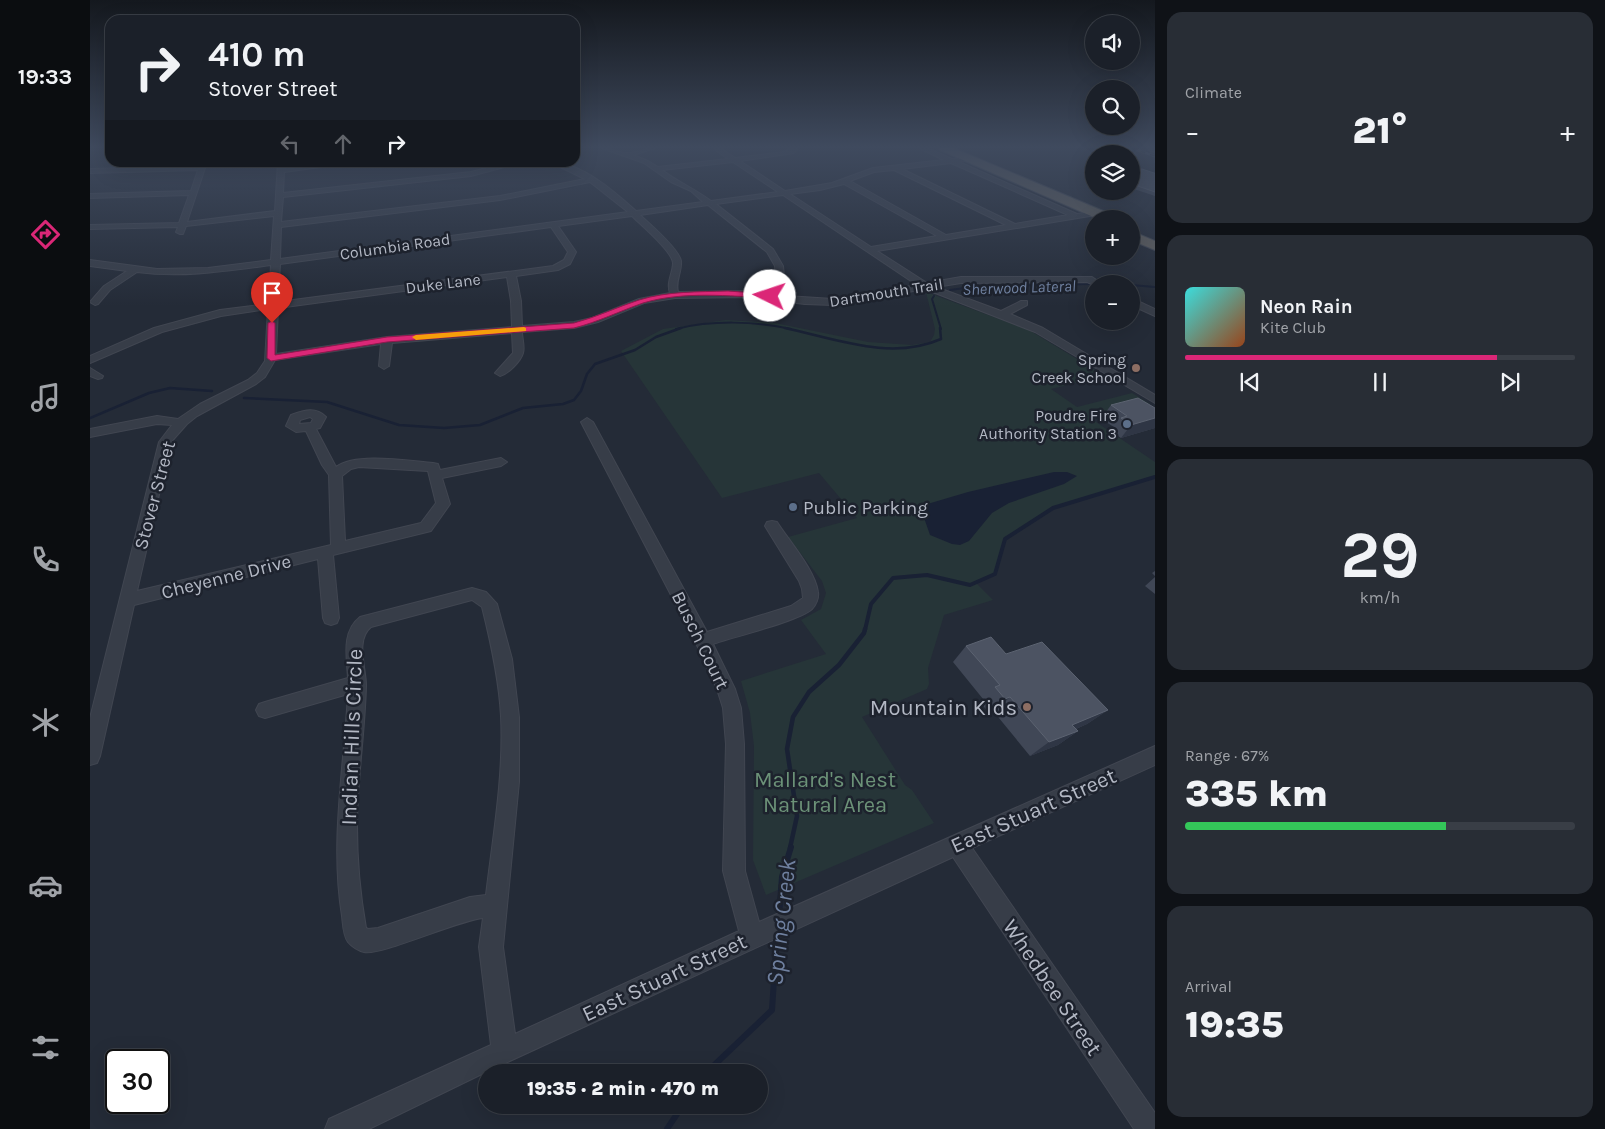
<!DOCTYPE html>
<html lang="en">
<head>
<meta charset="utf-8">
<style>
	body { margin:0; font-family:Karla,sans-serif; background:#282d35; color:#f1f3f6; height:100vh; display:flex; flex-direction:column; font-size:19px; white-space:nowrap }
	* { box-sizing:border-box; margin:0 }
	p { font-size:16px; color:#a0a3a8 }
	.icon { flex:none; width:28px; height:28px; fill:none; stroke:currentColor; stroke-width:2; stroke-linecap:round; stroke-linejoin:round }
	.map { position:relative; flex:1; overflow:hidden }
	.details { display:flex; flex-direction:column; gap:12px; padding:12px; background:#0f1217; width:450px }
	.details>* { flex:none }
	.guide { position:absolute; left:15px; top:15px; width:475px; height:152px; border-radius:15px; box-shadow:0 5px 20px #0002,0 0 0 1px #393e46; background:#1b2029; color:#f1f3f6; overflow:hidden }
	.controls { position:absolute; left:995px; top:15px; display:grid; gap:10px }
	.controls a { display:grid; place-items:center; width:55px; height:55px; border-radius:50%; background:#1b2029; box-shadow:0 5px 20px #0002,0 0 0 1px #393e46; font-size:25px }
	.speed { position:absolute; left:15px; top:1049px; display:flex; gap:10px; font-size:25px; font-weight:700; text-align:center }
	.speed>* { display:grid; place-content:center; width:65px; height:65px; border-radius:50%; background:#1b2029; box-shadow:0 5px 20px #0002,0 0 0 1px #393e46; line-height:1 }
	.speed .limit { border:2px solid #111; border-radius:8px; background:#fff; color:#111 }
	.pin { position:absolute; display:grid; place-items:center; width:42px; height:42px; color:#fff; margin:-51px -21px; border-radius:50% 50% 50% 0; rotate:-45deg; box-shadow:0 0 5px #0007 }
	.pin .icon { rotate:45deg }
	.me { position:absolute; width:55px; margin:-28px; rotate:274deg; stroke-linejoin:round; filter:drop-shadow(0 0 4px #0008) }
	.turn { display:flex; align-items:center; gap:18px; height:105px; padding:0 20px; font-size:22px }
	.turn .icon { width:65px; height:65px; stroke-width:2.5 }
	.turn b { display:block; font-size:35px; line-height:42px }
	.lanes { display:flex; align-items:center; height:48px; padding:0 20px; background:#0003; justify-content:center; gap:25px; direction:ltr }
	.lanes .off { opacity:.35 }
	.big { font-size:38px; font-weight:800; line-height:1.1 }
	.details .card { flex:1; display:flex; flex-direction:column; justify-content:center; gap:8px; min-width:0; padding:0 18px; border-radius:15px; background:#282d35 }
	.details .dial { align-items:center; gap:0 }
	.dial b { font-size:65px; line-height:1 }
	.song { display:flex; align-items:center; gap:15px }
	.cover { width:60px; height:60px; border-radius:8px; background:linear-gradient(135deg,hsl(180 70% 55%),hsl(20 70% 35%)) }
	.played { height:5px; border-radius:2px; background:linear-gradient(90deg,#db2777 80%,#393e46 80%) }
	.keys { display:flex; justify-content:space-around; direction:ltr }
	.heat { display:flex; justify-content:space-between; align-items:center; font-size:28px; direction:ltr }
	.charge { height:8px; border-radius:4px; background:linear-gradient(90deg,#34c759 67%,#393e46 0) }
	.trip { position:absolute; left:388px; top:1064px; width:290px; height:50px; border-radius:25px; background:#1b2029; box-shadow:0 5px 20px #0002,0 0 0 1px #393e46; font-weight:800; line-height:50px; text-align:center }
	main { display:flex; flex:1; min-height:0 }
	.tab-bar { display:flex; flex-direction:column; width:90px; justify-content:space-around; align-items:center; background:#0b0d10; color:#a0a3a8 }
	.tab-bar .icon { width:35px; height:35px }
	.tab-bar .active { color:#db2777 }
	.tab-bar b { font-size:22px; color:#f1f3f6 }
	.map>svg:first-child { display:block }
	.green { fill:#263538 }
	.water { fill:#192134 }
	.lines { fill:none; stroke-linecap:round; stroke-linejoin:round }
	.stream-far4 { stroke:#192134; stroke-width:2 }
	.stream-far3 { stroke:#192134; stroke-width:2.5 }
	.stream-far2 { stroke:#192134; stroke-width:4 }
	.stream-far1 { stroke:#192134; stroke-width:4.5 }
	.stream { stroke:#192134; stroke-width:6 }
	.minor-casing { stroke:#414651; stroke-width:2 }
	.trunk-casing { stroke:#434853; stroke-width:2 }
	.minor { fill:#373d48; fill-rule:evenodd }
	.trunk { fill:#62615e; fill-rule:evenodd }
	.rail-casing { stroke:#5a616e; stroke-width:2.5 }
	.rail { stroke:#1d222d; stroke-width:2; stroke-dasharray:5; stroke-linecap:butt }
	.wall { fill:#404756 }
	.shaded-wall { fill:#2f3645 }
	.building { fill:#4c5362; stroke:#5c6371 }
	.route { fill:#db2777; stroke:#8e194d }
	.slow { fill:#f59e0b }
	.education-dot { fill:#8d6e63; stroke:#1d222d; stroke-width:2 }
	.service-dot { fill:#5c6f8a; stroke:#1d222d; stroke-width:2 }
	.labels { text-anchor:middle; stroke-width:5; stroke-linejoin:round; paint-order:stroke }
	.far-street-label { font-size:16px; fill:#b3b8c4; stroke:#1d222d }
	.far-water-label { font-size:16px; font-style:italic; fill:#6f809f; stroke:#1d222d }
	.far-poi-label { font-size:16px; fill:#b3b8c4; stroke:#1d222d; text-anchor:end }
	.street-label { font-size:19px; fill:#b3b8c4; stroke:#1d222d }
	.poi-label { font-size:19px; fill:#b3b8c4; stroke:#1d222d; text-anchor:start }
	.near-poi-label { font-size:22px; fill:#b3b8c4; stroke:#1d222d; text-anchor:end }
	.near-street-label { font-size:22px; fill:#b3b8c4; stroke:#1d222d }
	.near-park-label { font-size:22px; fill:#6c9278; stroke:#1d222d }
	.near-water-label { font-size:24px; font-style:italic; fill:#6f809f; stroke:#1d222d }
</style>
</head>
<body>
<main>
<nav class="tab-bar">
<b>19:33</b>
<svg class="icon active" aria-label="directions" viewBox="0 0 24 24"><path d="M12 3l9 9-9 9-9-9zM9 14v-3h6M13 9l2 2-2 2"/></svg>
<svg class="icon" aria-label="music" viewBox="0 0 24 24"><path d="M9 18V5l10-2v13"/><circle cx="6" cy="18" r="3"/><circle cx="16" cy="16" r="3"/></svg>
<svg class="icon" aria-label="phone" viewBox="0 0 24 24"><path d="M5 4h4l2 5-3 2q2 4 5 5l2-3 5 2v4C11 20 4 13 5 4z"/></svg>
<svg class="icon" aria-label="climate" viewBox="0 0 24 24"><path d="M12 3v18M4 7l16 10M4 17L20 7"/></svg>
<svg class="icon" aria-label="car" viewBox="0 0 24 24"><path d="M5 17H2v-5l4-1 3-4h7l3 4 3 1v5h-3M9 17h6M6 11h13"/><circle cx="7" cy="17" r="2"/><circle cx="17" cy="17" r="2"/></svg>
<svg class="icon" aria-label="filters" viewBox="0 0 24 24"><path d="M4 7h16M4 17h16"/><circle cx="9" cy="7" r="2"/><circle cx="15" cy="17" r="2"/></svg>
</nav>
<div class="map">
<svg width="1065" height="1129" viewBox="0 0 1065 1129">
	<rect width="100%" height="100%" fill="#242b37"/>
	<path class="green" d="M 836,292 L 939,330 L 1015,376 L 961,389 L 987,407 L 1042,393 L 1060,404 L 1003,420 L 1065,462 L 1065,477 L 964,508 L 914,539 L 912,551 L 904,575 L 885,582 L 903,600 L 854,615 L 838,668 L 839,684 L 837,689 L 772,717 L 815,785 L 822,790 L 844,823 L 676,895 L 663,860 L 664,746 L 660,713 L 651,681 L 736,654 L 711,620 L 731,609 L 736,593 L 732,581 L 698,537 L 767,518 L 729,473 L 632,498 L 531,351 L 573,329 L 636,320 L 685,323 L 778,342 L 822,345 L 840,342 L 844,335 L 845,329 Z"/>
	<path class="water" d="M 964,472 L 977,472 L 987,476 L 974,484 L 919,503 L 902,513 L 879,541 L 870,545 L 862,544 L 840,535 L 832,512 L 834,505 L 878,492 Z"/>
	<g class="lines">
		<path class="stream-far4" d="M 1041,285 L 1065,287
			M 860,290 L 882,287 L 999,284
			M 844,296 L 842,299 L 851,329
			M 586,329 C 622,320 664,321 701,329"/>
		<path class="stream-far3" d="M 695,328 C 746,339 801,361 851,339 L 850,328
			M 154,398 L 237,402 L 309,425 L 354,428 L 390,425 L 433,408 L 473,404 L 484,400 L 491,391 L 497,374 L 505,364 L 545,350 L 566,337 L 591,328
			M 0,418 L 59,393 L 80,388 L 122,391"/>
		<path class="stream-far2" d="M 775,630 L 781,604 L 803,578 L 837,575 L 880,585 L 905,574 L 915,539 L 963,508 L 1065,477"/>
		<path class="stream-far1" d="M 700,848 L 707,816 L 697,749 L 703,717 L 719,692 L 749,665 L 774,633 L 775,629"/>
		<path class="stream" d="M 689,917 L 692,877 L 701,847
			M 617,1072 L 682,1010 L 687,934
			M 577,1129 L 593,1105"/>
		<g class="minor-casing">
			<path id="minor" d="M 512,148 C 521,148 528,153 536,153 C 545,154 555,148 565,148 L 543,155 L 558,161 L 568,167 L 638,159 L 623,148 L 630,148 L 645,158 L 694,152 L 702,148 L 708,148 L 704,153 L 650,161 L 695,191 L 742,183 L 783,168 L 854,160 L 829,148 L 837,148 L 862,159 L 881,158 L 881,160 L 869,162 L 987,214 L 1009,211 L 1010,213 L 1006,215 L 787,251 L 837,283 L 871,277 L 1002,277 L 1012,284 L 1004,285 L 997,282 L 871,283 L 846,287 L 911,311 L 931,301 L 937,301 L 937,305 L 920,314 L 953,328 L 1065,395 L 1065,403 L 945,332 L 835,289 L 743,305 L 715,304 L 657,297 L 585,298 L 554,303 L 508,322 L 484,328 L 432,332 C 432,338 435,347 433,353 C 431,361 418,374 410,376 L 405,373 L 423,353 L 422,333 L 302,343 L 299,366 L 294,369 L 289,366 L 291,344 L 185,360 L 175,377 L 166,384 L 107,416 L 97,424 L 81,442 L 47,591 L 241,545 L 239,475 L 232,465 L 216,431 L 206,432 L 196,426 L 201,415 C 213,411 225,406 236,417 L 230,428 L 226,429 L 246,467 C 266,452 318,461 343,463 L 348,464 L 350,470 L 411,458 L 417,462 L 411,466 L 352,478 L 360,504 L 341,531 L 243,555 L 249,618 L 247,623 L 241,625 L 235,623 L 233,618 L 228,559 L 44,605 L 10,756 L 7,763 L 0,765 L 0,718 L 69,442 L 82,425 L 67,424 L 0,437 L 0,429 L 67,416 L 88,419 L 110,404 L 158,380 L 167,373 L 175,361 L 178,309 L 131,316 L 72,332 L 0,363 L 0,356 L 64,328 L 130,310 L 179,304 L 181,265 C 136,271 92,278 47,272 L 20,290 L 8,304 L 5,305 L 0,302 L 14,286 L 37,271 L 0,266 L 0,260 L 67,269 L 118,268 L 181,260 L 184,216 L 96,226 L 93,234 L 90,234 L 86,232 L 88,227 L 0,229 L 0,225 L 89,223 L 99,195 L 0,198 L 0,194 L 101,191 L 108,170 L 0,173 L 0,169 L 109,166 L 111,162 L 117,162 L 97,222 L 185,211 L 188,162 L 194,162 L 194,168 L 243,162 L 268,162 L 194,172 L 193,193 L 381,172 L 420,162 L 433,162 L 381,176 L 193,197 L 191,222 L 410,196 L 495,179 L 460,162 C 491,162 524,191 546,211 L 613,202 L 601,191 L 581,182 L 554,163 ZM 643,162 L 688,192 L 621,201 C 605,189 588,182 572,170 ZM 861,163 L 978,215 L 925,224 L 812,169 ZM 804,170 L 916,225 L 856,235 L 760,181 L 784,172 ZM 500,182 L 538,212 L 190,259 L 191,227 L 410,200 ZM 754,184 L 847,236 L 781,247 L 700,194 L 730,190 ZM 693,195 L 827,285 L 743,299 L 696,296 L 693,266 L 683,249 L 626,204 ZM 618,205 L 677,252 L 685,266 L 686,295 L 657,291 L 588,292 C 585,281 592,272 591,261 C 589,249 560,224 550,215 ZM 542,216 C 551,225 582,251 583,263 C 583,273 576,282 580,293 L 549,299 L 502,318 L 484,322 L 432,326 L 431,301 L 426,276 L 468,270 L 480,264 L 486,252 L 468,226 ZM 461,227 L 478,252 L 474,260 L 463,266 L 188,302 L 190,264 ZM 417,277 L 421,301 L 422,327 L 297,337 L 186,354 L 188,308 ZM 220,417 L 223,419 L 221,423 L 209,424 L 210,420 ZM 269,467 L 338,471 L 346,503 L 331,523 L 255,541 L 252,476 L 261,469 Z
				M 1055,148 L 1065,148 L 1065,152 L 1056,149 Z
				M 1041,298 L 1065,309 L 1065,316 L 1041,305 Z
				M 0,368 L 13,376 L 12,378 L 8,379 L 0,376 Z
				M 497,418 L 503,422 L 617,632 L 701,606 L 713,598 L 712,589 L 709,581 L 675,526 L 677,522 L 682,521 L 687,522 C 699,541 725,570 728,592 C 729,598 726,605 722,609 C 709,621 643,637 623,644 L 645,689 L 651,708 L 654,744 L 655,871 L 669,922 L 1065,746 L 1065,765 L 882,848 L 1065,1113 L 1065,1129 L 1044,1129 L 863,857 L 396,1072 L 279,1129 L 235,1129 L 239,1119 L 401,1045 L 389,947 L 393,918 C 366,921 291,956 274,952 C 269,951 261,946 258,942 C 253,935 253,924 252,916 C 240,842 254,768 258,694 L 175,718 L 169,716 L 166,710 L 169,704 L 175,702 L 258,678 C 257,657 251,632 270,617 L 382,588 L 396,592 L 407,604 L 422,659 L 429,717 L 429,782 L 413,947 L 425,1034 L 649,931 L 633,871 L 636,744 L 633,708 L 627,689 L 606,643 L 491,422 ZM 382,600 L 392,607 C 401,643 409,679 411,716 C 414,775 403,836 396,895 L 380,897 L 288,928 L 278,929 L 276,928 C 270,894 267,860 267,826 C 267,779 275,732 276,685 C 276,668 265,640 281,627 Z"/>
		</g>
		<g class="trunk-casing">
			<path id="trunk" d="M 849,148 L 863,148 L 1025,216 L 1026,219 L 1008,219 L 850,150 Z
				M 1041,231 L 1065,241 L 1065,250 L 1041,240 Z"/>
		</g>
		<use href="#minor" class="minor"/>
		<use href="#trunk" class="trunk"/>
		<g class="rail-casing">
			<path id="rail" d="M 1041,148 L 1065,156"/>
		</g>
		<use href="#rail" class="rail"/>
	</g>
	<path class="wall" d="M 1041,170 L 1065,173 L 1065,196 L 1041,188 Z
		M 1021,405 L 1065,428 L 1031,438 L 1020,431 L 1024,427 L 1011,419 Z
		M 1065,571 L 1065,576 L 1062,573 Z
		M 1065,577 L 1065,594 L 1055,586 Z
		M 876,646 L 916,654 L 1018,710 L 997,724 L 986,729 L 988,731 L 968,745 L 940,756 L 904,712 L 899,713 L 890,702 L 893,699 L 863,662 Z"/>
	<path class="shaded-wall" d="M 1065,418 L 1065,428 L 1031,438 L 1041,425 Z
		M 920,697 L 904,712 L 899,713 L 915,699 Z
		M 1018,710 L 997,724 L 963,739 L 982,725 Z
		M 988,731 L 968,745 L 940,756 L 959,742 Z"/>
	<path class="building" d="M 1052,169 L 1064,173 L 1065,173 L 1065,192 L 1042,184 L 1045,184 L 1041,182 L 1041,170 Z
		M 1048,398 L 1065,408 L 1065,418 L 1041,425 L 1031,418 L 1037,416 L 1021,405 Z
		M 901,637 L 916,654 L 952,642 L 1018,710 L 982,725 L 988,731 L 959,742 L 920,697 L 915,699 L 905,687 L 910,685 L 876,646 Z"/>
	<linearGradient id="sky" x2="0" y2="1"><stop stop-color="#14181e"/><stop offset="0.48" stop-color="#3f4a5e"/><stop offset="1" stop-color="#3f4a5e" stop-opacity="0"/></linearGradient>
	<rect width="1065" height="306" fill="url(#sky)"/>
	<path class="route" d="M 638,291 L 680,294 L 684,296 L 680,298 C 639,296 593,291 553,303 C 530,311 508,322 484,328 L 297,342 L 181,361 L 177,358 L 178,323 L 182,321 L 185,323 L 185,355 L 297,337 L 484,323 C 507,317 527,307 549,300 C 578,291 608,292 638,291 Z"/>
	<path class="slow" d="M 434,327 L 436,328 L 436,331 L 326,340 L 322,337 L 326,335 Z"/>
	<g class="education-dot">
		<circle cx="1046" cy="368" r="5"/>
		<circle cx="937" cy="707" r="5"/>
	</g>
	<g class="service-dot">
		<circle cx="1037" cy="424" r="5"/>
		<circle cx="703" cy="507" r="5"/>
	</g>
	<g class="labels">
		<g class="far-street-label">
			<text transform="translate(305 246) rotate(-8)" y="6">Columbia Road</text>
			<text transform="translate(353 283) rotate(-7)" y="6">Duke Lane</text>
			<text transform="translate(796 292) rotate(-9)" y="6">Dartmouth Trail</text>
		</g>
		<g class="far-water-label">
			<text transform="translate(929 287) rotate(-2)" y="6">Sherwood Lateral</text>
		</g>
		<g class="far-poi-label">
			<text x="1036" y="365">Spring<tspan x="1036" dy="18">Creek School</tspan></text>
			<text x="1027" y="421">Poudre Fire<tspan x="1027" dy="18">Authority Station 3</tspan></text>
		</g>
		<g class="street-label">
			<text transform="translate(64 495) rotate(-75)" y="7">Stover Street</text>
			<text transform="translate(136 576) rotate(-14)" y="7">Cheyenne Drive</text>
			<text transform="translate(611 640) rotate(64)" y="7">Busch Court</text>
		</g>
		<g class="poi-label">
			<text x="713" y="514">Public Parking</text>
		</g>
		<g class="near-poi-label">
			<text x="927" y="715">Mountain Kids</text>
		</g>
		<g class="near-street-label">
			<text transform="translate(261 737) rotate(-88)" y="8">Indian Hills Circle</text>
			<text transform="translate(943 810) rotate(-24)" y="8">East Stuart Street</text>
			<text transform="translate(574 977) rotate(-25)" y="8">East Stuart Street</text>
			<text transform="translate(963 987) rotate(56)" y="8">Whedbee Street</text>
		</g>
		<g class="near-park-label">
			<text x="735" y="787">Mallard's Nest<tspan x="735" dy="25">Natural Area</tspan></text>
		</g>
		<g class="near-water-label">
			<text transform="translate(691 922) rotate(-84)" y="8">Spring Creek</text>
		</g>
	</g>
</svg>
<div class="controls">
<a><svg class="icon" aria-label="sound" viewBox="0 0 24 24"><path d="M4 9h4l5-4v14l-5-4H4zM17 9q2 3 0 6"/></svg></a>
<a><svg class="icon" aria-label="search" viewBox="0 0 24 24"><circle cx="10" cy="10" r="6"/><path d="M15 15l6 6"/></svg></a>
<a><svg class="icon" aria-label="layers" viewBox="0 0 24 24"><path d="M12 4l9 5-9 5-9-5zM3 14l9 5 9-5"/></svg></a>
<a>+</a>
<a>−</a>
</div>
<div class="speed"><div class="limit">30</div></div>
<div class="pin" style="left:182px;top:323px;background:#d93025"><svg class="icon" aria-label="arrive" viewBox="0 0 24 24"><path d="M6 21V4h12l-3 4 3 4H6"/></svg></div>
<svg class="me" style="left:680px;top:296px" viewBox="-20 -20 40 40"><circle r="19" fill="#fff"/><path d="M0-13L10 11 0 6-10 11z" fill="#db2777"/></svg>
<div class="trip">19:35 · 2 min · 470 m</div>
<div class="guide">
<div class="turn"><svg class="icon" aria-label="right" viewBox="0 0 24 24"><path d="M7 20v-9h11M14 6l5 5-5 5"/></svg><div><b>410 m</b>Stover Street</div></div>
<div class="lanes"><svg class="icon off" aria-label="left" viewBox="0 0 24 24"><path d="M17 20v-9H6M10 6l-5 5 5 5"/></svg><svg class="icon off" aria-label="ahead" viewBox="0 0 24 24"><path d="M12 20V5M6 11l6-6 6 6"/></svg><svg class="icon" aria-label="right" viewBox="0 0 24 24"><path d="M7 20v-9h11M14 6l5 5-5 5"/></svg></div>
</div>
</div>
<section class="details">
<div class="card"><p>Climate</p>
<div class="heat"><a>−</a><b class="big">21°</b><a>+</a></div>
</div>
<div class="card">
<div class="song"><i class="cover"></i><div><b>Neon Rain</b><p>Kite Club</p></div></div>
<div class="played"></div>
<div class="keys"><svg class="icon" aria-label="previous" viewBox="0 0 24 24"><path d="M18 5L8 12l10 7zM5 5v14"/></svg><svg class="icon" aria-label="pause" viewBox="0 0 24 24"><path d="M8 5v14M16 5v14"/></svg><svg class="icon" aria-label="next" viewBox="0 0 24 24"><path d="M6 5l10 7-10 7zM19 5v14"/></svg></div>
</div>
<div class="card dial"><b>29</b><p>km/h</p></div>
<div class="card"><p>Range · 67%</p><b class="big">335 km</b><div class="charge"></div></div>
<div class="card"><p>Arrival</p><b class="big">19:35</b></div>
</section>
</main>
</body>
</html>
